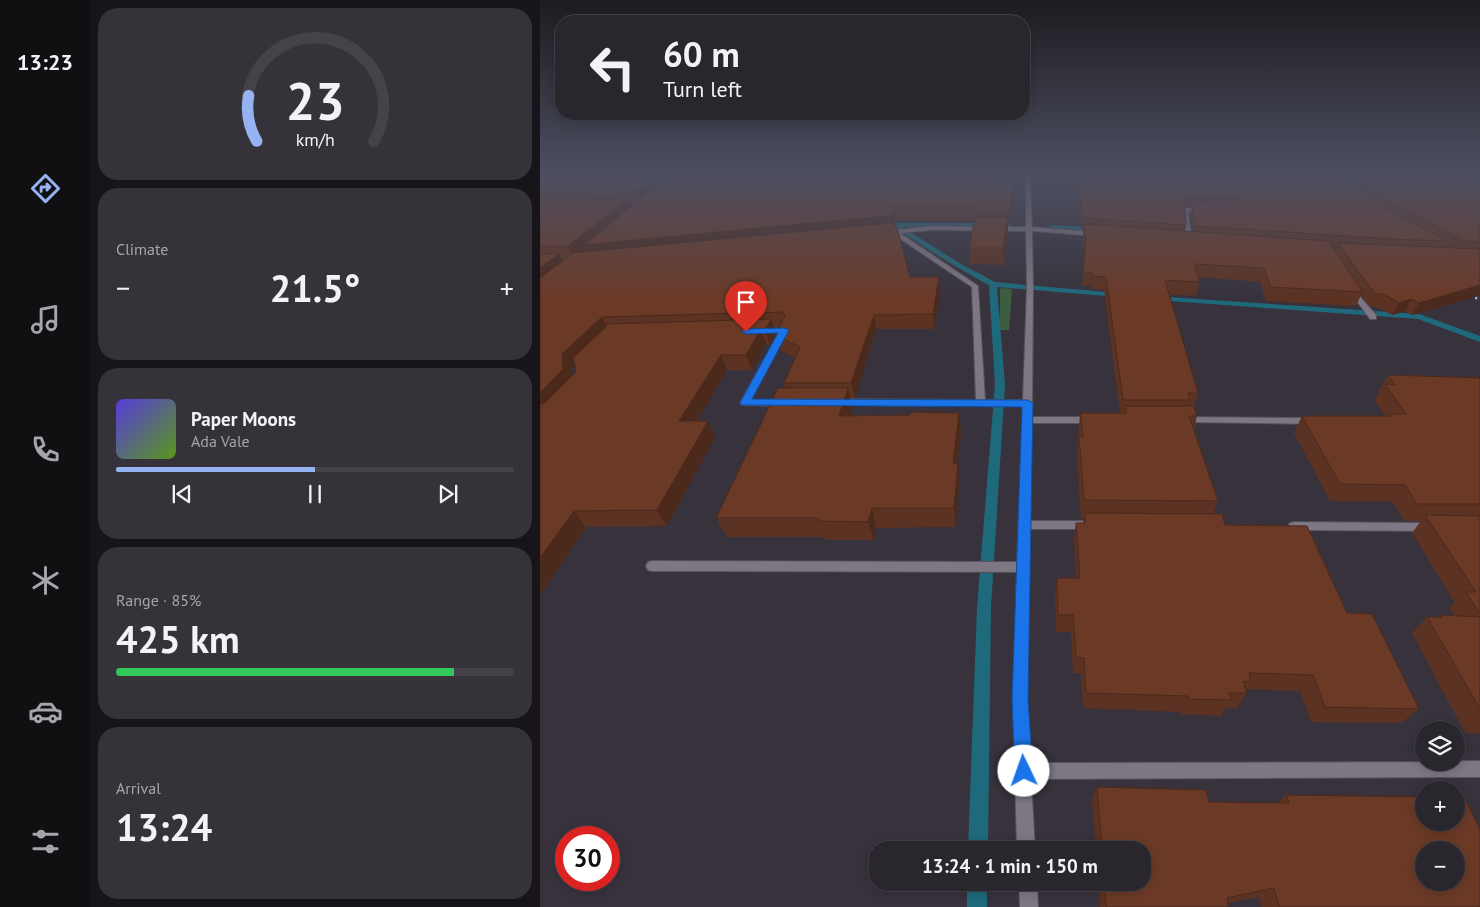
<!DOCTYPE html>
<html lang="en">
<head>
<meta charset="utf-8">
<style>
	body { margin:0; font-family:"PT Sans",sans-serif; background:#353239; color:#f1f3f6; height:100vh; display:flex; flex-direction:column; font-size:19px; white-space:nowrap }
	* { box-sizing:border-box; margin:0 }
	p { font-size:16px; color:#a5a5aa }
	.icon { flex:none; width:28px; height:28px; fill:none; stroke:currentColor; stroke-width:2; stroke-linecap:round; stroke-linejoin:round }
	.map { position:relative; flex:1; overflow:hidden }
	.details { display:flex; flex-direction:column; gap:8px; padding:8px; background:#171519; width:450px }
	.details>* { flex:none }
	.guide { position:absolute; left:15px; top:15px; width:475px; height:105px; border-radius:20px; box-shadow:0 2px 12px #0003,0 0 0 1px #454349; background:#29262d; color:#f1f3f6; overflow:hidden }
	.controls { position:absolute; left:875px; top:721px; display:grid; gap:10px }
	.controls a { display:grid; place-items:center; width:50px; height:50px; border-radius:50%; background:#29262d; box-shadow:0 2px 12px #0003,0 0 0 1px #454349; font-size:25px }
	.speed { position:absolute; left:15px; top:826px; display:flex; gap:10px; font-size:25px; font-weight:700; text-align:center }
	.speed>* { display:grid; place-content:center; width:65px; height:65px; border-radius:50%; background:#29262d; box-shadow:0 2px 12px #0003,0 0 0 1px #454349; line-height:1 }
	.speed .limit { border:8px solid #d22; background:#fff; color:#111 }
	.pin { position:absolute; display:grid; place-items:center; width:42px; height:42px; color:#fff; margin:-51px -21px; border-radius:50% 50% 50% 0; rotate:-45deg; box-shadow:0 0 5px #0007 }
	.pin .icon { rotate:45deg }
	.me { position:absolute; width:55px; margin:-28px; rotate:357deg; stroke-linejoin:round; filter:drop-shadow(0 0 4px #0008) }
	.turn { display:flex; align-items:center; gap:18px; height:105px; padding:0 25px; font-size:22px }
	.turn .icon { width:65px; height:65px; stroke-width:2.5 }
	.turn b { display:block; font-size:35px; line-height:42px }
	.big { font-size:38px; font-weight:600; line-height:1.1 }
	.details .widget { flex:1; display:flex; flex-direction:column; justify-content:center; gap:8px; min-width:0; padding:0 18px; border-radius:20px; background:#353239 }
	.details .dial { align-items:center; gap:0 }
	.dial svg { height:130px; overflow:visible; fill:none; stroke:#454349; stroke-width:7; stroke-linecap:round; text-anchor:middle }
	.dial text { fill:#f1f3f6; stroke:none }
	.song { display:flex; align-items:center; gap:15px }
	.cover { width:60px; height:60px; border-radius:8px; background:linear-gradient(135deg,hsl(250 70% 55%),hsl(90 70% 35%)) }
	.played { height:5px; border-radius:2px; background:linear-gradient(90deg,#95b2f1 50%,#454349 50%) }
	.keys { display:flex; justify-content:space-around; direction:ltr }
	.heat { display:flex; justify-content:space-between; align-items:center; font-size:28px; direction:ltr }
	.charge { height:8px; border-radius:4px; background:linear-gradient(90deg,#34c759 85%,#454349 0) }
	.trip { position:absolute; left:329px; top:841px; width:282px; height:50px; border-radius:20px; background:#29262d; box-shadow:0 2px 12px #0003,0 0 0 1px #454349; font-weight:600; line-height:50px; text-align:center }
	main { display:flex; flex:1; min-height:0 }
	.dock { display:flex; flex-direction:column; width:90px; justify-content:space-around; align-items:center; background:#100f12; color:#a5a5aa }
	.dock .icon { width:35px; height:35px }
	.dock .current { color:#95b2f1 }
	.dock b { font-size:22px; color:#f1f3f6 }
	.map>svg:first-child { display:block }
	.green { fill:#3a5e3f }
	.lines { fill:none; stroke-linecap:round; stroke-linejoin:round }
	.stream { fill:#1e6a7c; fill-rule:evenodd }
	.minor-casing { stroke:#56505a; stroke-width:2 }
	.minor { fill:#7d7783; fill-rule:evenodd }
	.rail { stroke:#bdb9c1; stroke-width:2.5; stroke-dasharray:2 4; stroke-linecap:butt }
	.wall { fill:#5c3222; fill-rule:evenodd }
	.shaded-wall { fill:#4b291b }
	.building { fill:#6b3a27; stroke:#4b291b; fill-rule:evenodd }
	.route { fill:#1a73e8; stroke:#114b97 }
</style>
</head>
<body>
<main>
<nav class="dock">
<b>13:23</b>
<svg class="icon current" aria-label="directions" viewBox="0 0 24 24"><path d="M12 3l9 9-9 9-9-9zM9 14v-3h6M13 9l2 2-2 2"/></svg>
<svg class="icon" aria-label="music" viewBox="0 0 24 24"><path d="M9 18V5l10-2v13"/><circle cx="6" cy="18" r="3"/><circle cx="16" cy="16" r="3"/></svg>
<svg class="icon" aria-label="phone" viewBox="0 0 24 24"><path d="M5 4h4l2 5-3 2q2 4 5 5l2-3 5 2v4C11 20 4 13 5 4z"/></svg>
<svg class="icon" aria-label="climate" viewBox="0 0 24 24"><path d="M12 3v18M4 7l16 10M4 17L20 7"/></svg>
<svg class="icon" aria-label="car" viewBox="0 0 24 24"><path d="M5 17H2v-5l4-1 3-4h7l3 4 3 1v5h-3M9 17h6M6 11h13"/><circle cx="7" cy="17" r="2"/><circle cx="17" cy="17" r="2"/></svg>
<svg class="icon" aria-label="filters" viewBox="0 0 24 24"><path d="M4 7h16M4 17h16"/><circle cx="9" cy="7" r="2"/><circle cx="15" cy="17" r="2"/></svg>
</nav>
<section class="details">
<div class="widget dial"><svg viewBox="0 0 100 80">
<path d="M14 69A42 42 0 1 1 86 69"/>
<path d="M14 69A42 42 0 0 1 9 41" stroke="#95b2f1"/>
<text x="50" y="56" font-size="32" font-weight="700">23</text>
<text x="50" y="72" font-size="11">km/h</text>
</svg></div>
<div class="widget"><p>Climate</p>
<div class="heat"><a>−</a><b class="big">21.5°</b><a>+</a></div>
</div>
<div class="widget">
<div class="song"><i class="cover"></i><div><b>Paper Moons</b><p>Ada Vale</p></div></div>
<div class="played"></div>
<div class="keys"><svg class="icon" aria-label="previous" viewBox="0 0 24 24"><path d="M18 5L8 12l10 7zM5 5v14"/></svg><svg class="icon" aria-label="pause" viewBox="0 0 24 24"><path d="M8 5v14M16 5v14"/></svg><svg class="icon" aria-label="next" viewBox="0 0 24 24"><path d="M6 5l10 7-10 7zM19 5v14"/></svg></div>
</div>
<div class="widget"><p>Range · 85%</p><b class="big">425 km</b><div class="charge"></div></div>
<div class="widget"><p>Arrival</p><b class="big">13:24</b></div>
</section>
<div class="map">
<svg width="940" height="907" viewBox="0 0 940 907">
	<rect width="100%" height="100%" fill="#37323c"/>
	<path class="green" d="M 460,288 L 472,289 L 469,330 L 460,330 Z"/>
	<g class="lines">
		<path class="stream" d="M 340,216 L 344,216 L 356,223 L 471,223 L 472,224 L 469,226 L 362,227 L 421,264 L 455,282 L 578,293 L 582,295 L 578,297 L 457,287 L 465,384 L 451,607 L 448,850 L 428,850 L 437,607 L 455,384 L 449,285 C 411,265 375,241 340,218 Z
			M 510,225 L 556,227 L 559,229 L 556,231 L 512,228 L 509,226 Z
			M 613,296 L 879,314 L 940,336 L 940,342 L 878,319 L 616,300 L 612,298 Z
			M 427,882 L 447,882 L 447,907 L 427,907 Z"/>
		<g class="minor-casing">
			<path id="minor" d="M 486,173 L 490,173 L 492,227 L 555,232 L 558,234 L 555,236 L 492,231 L 493,286 L 492,417 L 551,417 L 556,420 L 551,423 L 491,423 L 490,521 L 549,521 L 553,522 L 555,525 L 553,528 L 549,529 L 490,529 L 487,700 L 490,763 L 916,762 L 916,761 L 940,761 L 940,777 L 491,779 L 495,850 L 477,850 L 473,700 L 477,572 L 112,571 L 108,570 L 106,566 L 108,562 L 112,561 L 477,562 L 483,406 L 298,405 L 293,402 L 298,399 L 436,400 L 432,287 L 353,234 L 345,235 L 342,233 L 345,231 L 392,226 L 486,227 ZM 392,230 L 486,231 L 487,286 L 483,400 L 445,400 L 438,286 L 360,233 Z
				M 645,208 L 664,208 L 667,210 L 664,212 L 648,212 L 652,240 L 649,242 L 646,240 L 642,210 Z
				M 810,290 L 814,290 L 836,315 L 836,319 L 830,319 L 810,292 Z
				M 244,328 L 248,330 L 211,400 L 243,400 L 248,403 L 243,406 L 202,405 L 200,403 L 239,333 L 222,333 L 218,331 L 222,329 Z
				M 643,417 L 774,418 L 779,421 L 774,424 L 640,422 L 638,420 L 640,418 Z
				M 754,522 L 889,523 L 893,524 L 895,527 L 893,530 L 889,531 L 754,530 L 750,529 L 748,526 L 750,523 Z
				M 479,882 L 497,882 L 498,907 L 480,907 Z"/>
		</g>
		<use href="#minor" class="minor"/>
		<path class="rail" d="M 919,290 L 940,300"/>
	</g>
	<path class="wall" d="M 0,173 L 130,173 L 130,175 L 454,181 L 473,193 L 469,225 L 468,225 L 468,233 L 464,265 L 430,264 L 429,248 L 434,221 L 354,220 L 355,226 L 370,277 L 400,290 L 394,329 L 336,329 L 315,398 L 310,398 L 312,407 L 310,416 L 421,432 L 417,463 L 419,482 L 416,527 L 336,528 L 334,540 L 285,540 L 284,537 L 187,537 L 176,518 L 245,388 L 244,383 L 255,358 L 240,350 L 235,336 L 230,345 L 226,343 L 212,370 L 187,370 L 157,421 L 175,437 L 127,526 L 46,527 L 0,595 ZM 240,326 L 236,334 L 233,327 ZM 35,366 L 36,369 L 35,373 L 32,376 L 31,369 Z
		M 533,173 L 940,173 L 940,295 L 872,315 L 865,311 L 852,315 L 837,307 L 830,306 L 821,295 L 816,306 L 726,301 L 720,282 L 658,277 L 659,282 L 656,296 L 629,294 L 658,393 L 654,406 L 657,416 L 654,428 L 678,501 L 673,514 L 685,525 L 807,613 L 879,709 L 861,723 L 771,722 L 760,691 L 706,689 L 706,690 L 707,693 L 696,709 L 686,708 L 681,716 L 641,714 L 640,712 L 543,708 L 541,674 L 533,673 L 531,632 L 516,632 L 515,595 L 517,578 L 536,578 L 534,541 L 536,523 L 543,523 L 544,519 L 541,519 L 537,455 L 540,413 L 580,413 L 564,290 L 550,289 L 551,286 L 542,286 L 545,255 L 543,237 L 543,229 L 542,229 ZM 645,208 L 652,208 L 650,214 L 653,232 L 645,231 L 646,225 ZM 905,245 L 910,248 L 904,247 ZM 792,246 L 797,247 L 795,251 Z
		M 848,375 L 940,378 L 940,734 L 925,733 L 872,633 L 887,617 L 899,617 L 901,615 L 914,616 L 909,608 L 915,603 L 872,533 L 881,521 L 864,521 L 853,502 L 790,501 L 754,433 L 762,416 L 845,416 L 835,401 L 839,394 L 838,392 Z
		M 557,787 L 669,802 L 738,803 L 746,795 L 940,907 L 721,907 L 719,897 L 688,903 L 688,907 L 560,907 L 558,882 L 602,882 L 602,850 L 556,850 L 552,800 Z"/>
	<path class="shaded-wall" d="M 120,173 L 130,173 L 132,179 L 102,203 L 97,191 Z
		M 454,173 L 455,173 L 455,175 L 453,192 L 452,181 Z
		M 473,181 L 473,193 L 469,225 L 469,212 Z
		M 88,199 L 94,211 L 354,215 L 356,228 L 51,259 L 46,250 L 35,259 L 28,246 Z
		M 468,217 L 468,233 L 464,265 L 463,248 Z
		M 19,254 L 27,267 L 0,289 L 0,268 Z
		M 399,277 L 400,290 L 394,329 L 393,314 Z
		M 940,285 L 940,295 L 872,315 L 879,303 Z
		M 871,299 L 865,311 L 852,315 L 859,303 Z
		M 334,315 L 336,329 L 315,398 L 311,383 Z
		M 62,317 L 70,332 L 31,369 L 33,384 L 0,410 L 0,393 L 22,354 Z
		M 231,319 L 236,334 L 230,345 L 225,330 Z
		M 221,329 L 226,343 L 212,370 L 206,355 Z
		M 181,355 L 187,370 L 148,436 L 139,421 Z
		M 308,388 L 312,407 L 304,435 L 299,416 Z
		M 419,413 L 421,432 L 415,482 L 413,463 Z
		M 168,421 L 175,437 L 127,526 L 117,510 Z
		M 418,463 L 419,482 L 416,527 L 414,508 Z
		M 332,508 L 336,528 L 334,540 L 328,522 Z
		M 34,511 L 46,527 L 0,595 L 0,558 Z"/>
	<path class="building" d="M 0,173 L 120,173 L 97,191 L 0,193 Z
		M 132,173 L 454,173 L 452,181 L 473,181 L 469,212 L 437,212 L 438,208 L 352,207 L 354,215 L 44,245 Z
		M 536,173 L 800,173 L 847,209 L 907,241 L 851,239 L 656,226 L 652,203 L 700,204 L 703,201 L 698,198 L 644,197 L 646,225 L 543,218 Z
		M 811,173 L 940,173 L 940,242 L 925,241 L 853,204 Z
		M 88,199 L 28,246 L 0,246 L 0,200 Z
		M 435,217 L 468,217 L 463,248 L 429,248 Z
		M 351,223 L 357,227 L 370,277 L 399,277 L 393,314 L 334,315 L 311,383 L 244,383 L 260,347 L 235,335 L 245,316 L 242,312 L 62,317 L 22,354 L 23,369 L 0,393 L 0,278 L 33,253 Z
		M 544,224 L 788,241 L 823,292 L 731,287 L 724,268 L 655,264 L 659,282 L 625,280 L 658,393 L 648,393 L 650,400 L 583,400 L 566,277 L 552,276 L 552,273 L 543,272 L 546,242 Z
		M 798,243 L 940,249 L 940,285 L 879,303 L 871,299 L 859,303 L 843,294 L 836,294 L 828,285 Z
		M 0,254 L 19,254 L 0,268 Z
		M 231,319 L 225,330 L 221,329 L 206,355 L 181,355 L 139,421 L 168,421 L 117,510 L 34,511 L 0,558 L 0,404 L 4,404 L 35,373 L 36,369 L 33,358 L 69,324 Z
		M 848,375 L 940,378 L 940,504 L 877,504 L 865,485 L 800,484 L 762,416 L 851,416 L 849,414 L 866,414 L 845,384 L 855,385 Z
		M 238,388 L 308,388 L 299,416 L 370,415 L 371,412 L 419,413 L 413,463 L 418,463 L 414,508 L 332,508 L 328,522 L 278,521 L 279,518 L 176,518 Z
		M 585,406 L 654,406 L 657,416 L 649,416 L 678,501 L 544,500 L 539,436 L 543,436 L 540,413 L 586,413 Z
		M 545,513 L 682,514 L 685,525 L 767,526 L 807,613 L 832,614 L 879,709 L 785,707 L 773,675 L 709,673 L 711,682 L 703,681 L 707,693 L 689,693 L 691,700 L 648,699 L 648,696 L 546,693 L 544,658 L 536,657 L 533,615 L 518,615 L 517,578 L 540,578 L 536,523 L 545,523 Z
		M 885,515 L 940,516 L 940,614 L 926,592 L 936,592 Z
		M 901,615 L 940,617 L 940,709 L 887,617 L 902,617 Z
		M 557,787 L 666,790 L 669,802 L 749,803 L 746,795 L 884,797 L 884,822 L 916,822 L 916,797 L 924,797 L 940,829 L 940,907 L 739,907 L 734,888 L 687,898 L 688,907 L 566,907 L 564,882 L 602,882 L 602,850 L 562,850 ZM 884,850 L 916,850 L 916,882 L 884,882 Z"/>
	<linearGradient id="sky" x2="0" y2="1"><stop stop-color="#1e1c21"/><stop offset="0.58" stop-color="#4d4f61"/><stop offset="1" stop-color="#4d4f61" stop-opacity="0"/></linearGradient>
	<rect width="940" height="300" fill="url(#sky)"/>
	<path class="route" d="M 244,328 L 249,330 L 212,399 L 488,400 L 493,403 L 488,700 L 493,771 L 490,777 L 484,780 L 477,777 L 475,771 L 472,700 L 482,407 L 201,405 L 200,403 L 238,333 L 206,334 L 202,332 L 206,329 Z"/>
</svg>
<div class="controls">
<a><svg class="icon" aria-label="layers" viewBox="0 0 24 24"><path d="M12 4l9 5-9 5-9-5zM3 14l9 5 9-5"/></svg></a>
<a>+</a>
<a>−</a>
</div>
<div class="speed"><div class="limit">30</div></div>
<div class="pin" style="left:206px;top:332px;background:#d93025"><svg class="icon" aria-label="arrive" viewBox="0 0 24 24"><path d="M6 21V4h12l-3 4 3 4H6"/></svg></div>
<svg class="me" style="left:484px;top:771px" viewBox="-20 -20 40 40"><circle r="19" fill="#fff"/><path d="M0-13L10 11 0 6-10 11z" fill="#1a73e8"/></svg>
<div class="trip">13:24 · 1 min · 150 m</div>
<div class="guide">
<div class="turn"><svg class="icon" aria-label="left" viewBox="0 0 24 24"><path d="M17 20v-9H6M10 6l-5 5 5 5"/></svg><div><b>60 m</b>Turn left</div></div>
</div>
</div>
</main>
</body>
</html>
